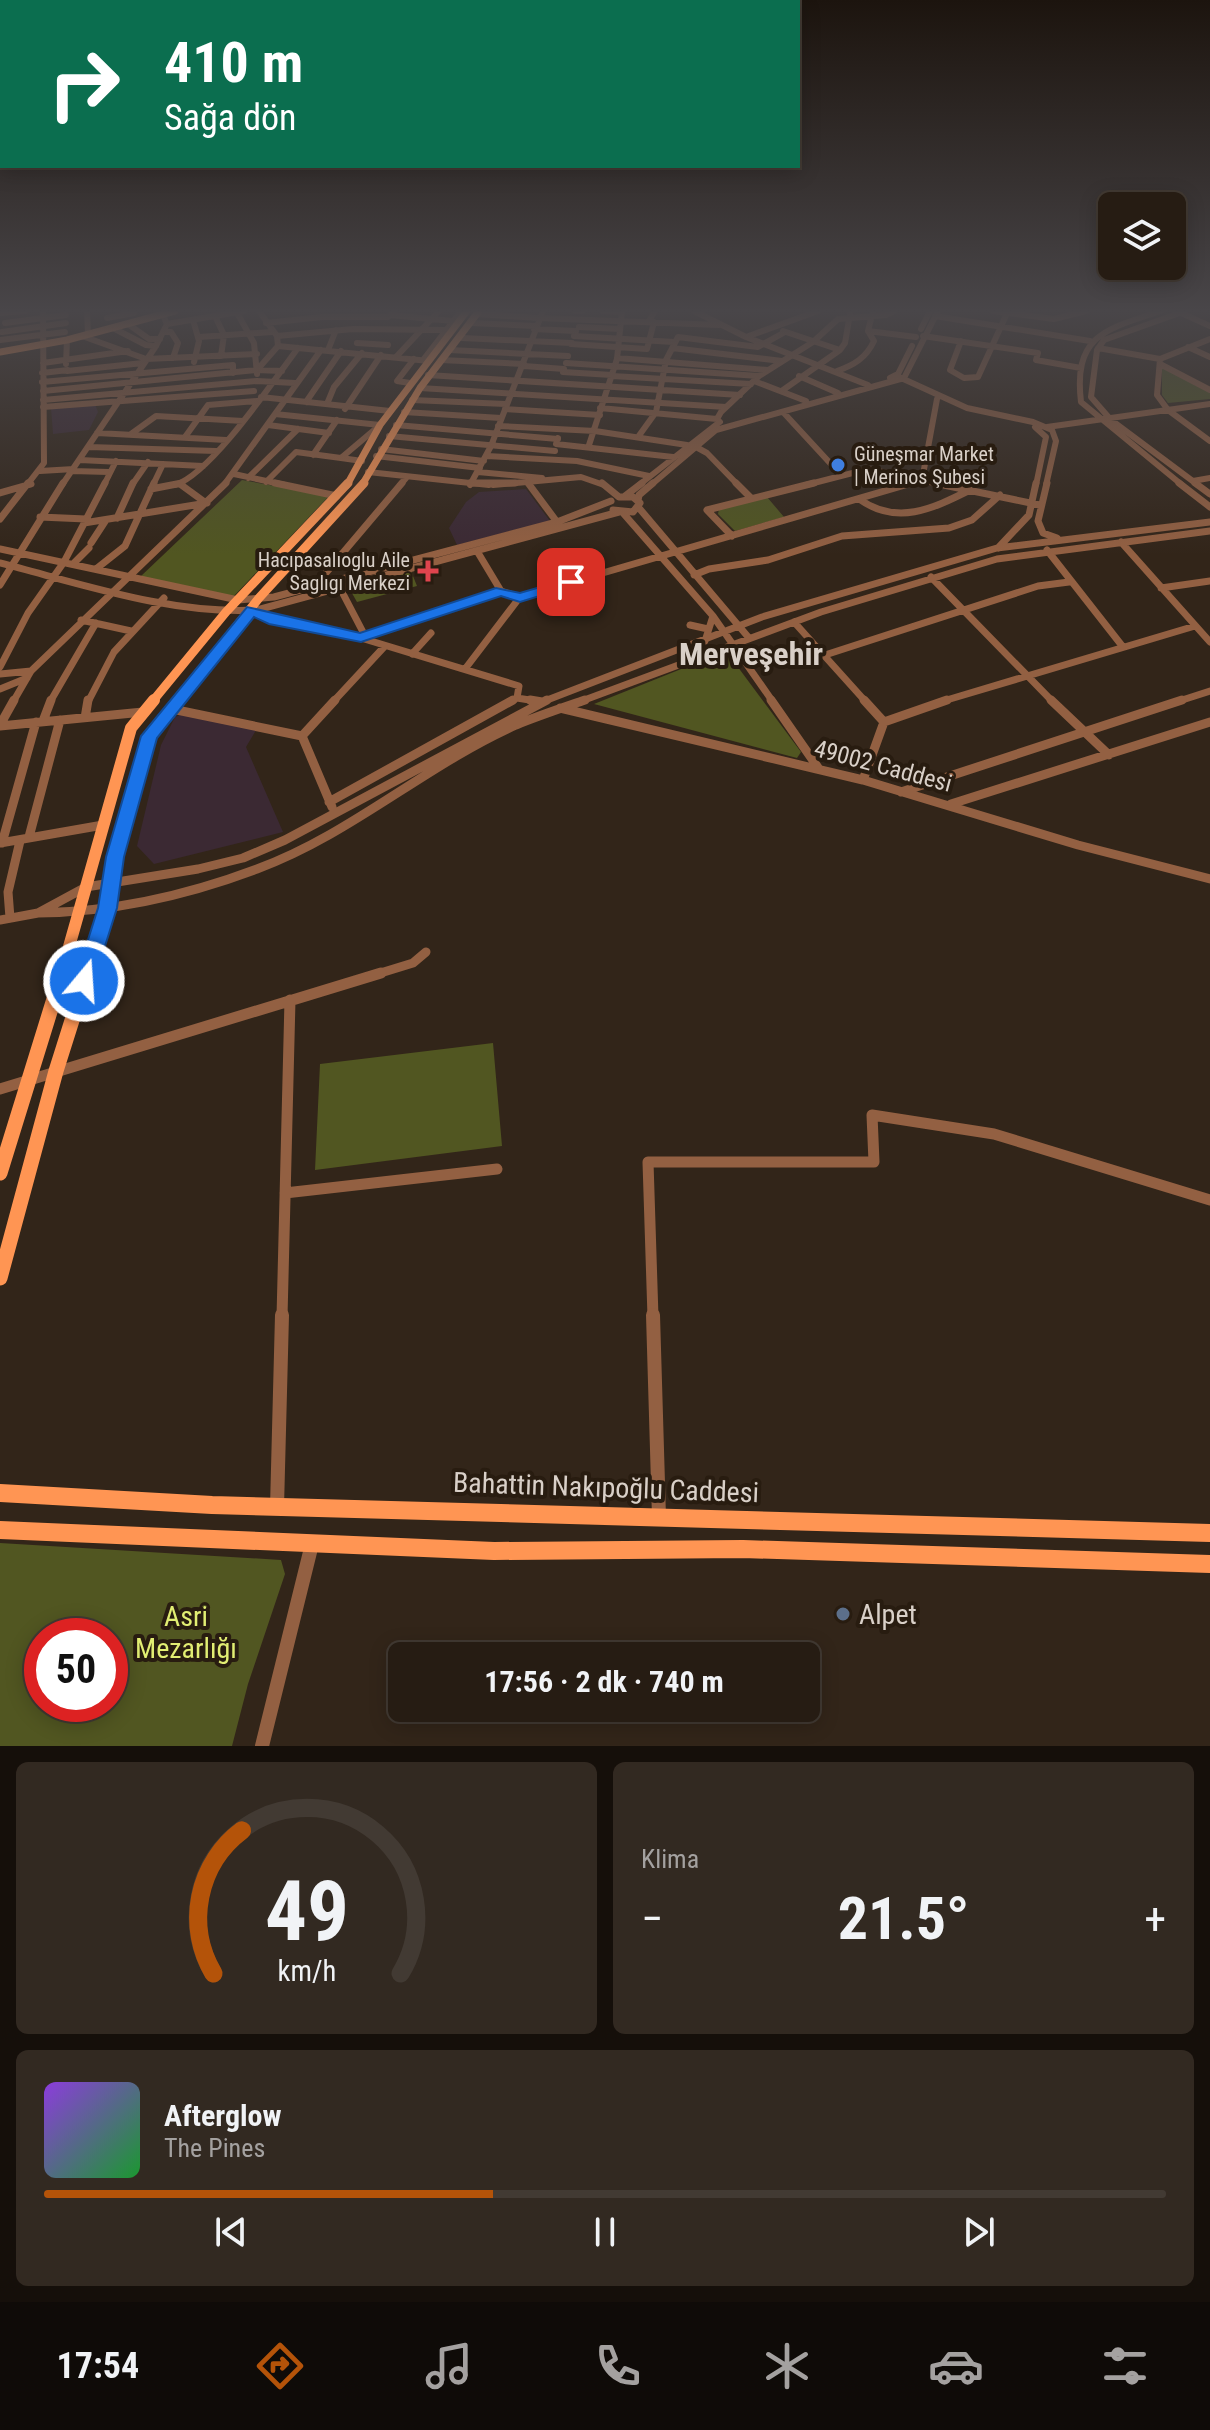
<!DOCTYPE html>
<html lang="tr">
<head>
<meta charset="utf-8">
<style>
	body { margin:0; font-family:"Roboto Condensed",sans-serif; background:#322921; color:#f1f3f6; height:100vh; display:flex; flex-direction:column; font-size:30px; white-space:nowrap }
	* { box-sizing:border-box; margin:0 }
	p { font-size:26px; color:#a4a1a0 }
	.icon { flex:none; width:44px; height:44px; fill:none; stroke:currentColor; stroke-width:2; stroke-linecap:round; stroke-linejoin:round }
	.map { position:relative; height:1746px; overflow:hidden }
	.drawer { display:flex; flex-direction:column; gap:16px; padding:16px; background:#150f0a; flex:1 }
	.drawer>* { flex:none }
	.guide { position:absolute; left:0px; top:0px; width:800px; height:168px; box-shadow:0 4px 20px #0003,0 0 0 2px #423a33; background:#0b6e4f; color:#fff; overflow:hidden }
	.fabs { position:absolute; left:1098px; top:192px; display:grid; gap:16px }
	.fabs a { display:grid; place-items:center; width:88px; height:88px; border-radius:12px; background:#261c13; box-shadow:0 4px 20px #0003,0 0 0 2px #423a33; font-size:40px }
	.speed { position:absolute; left:24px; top:1618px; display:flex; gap:16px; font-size:40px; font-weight:700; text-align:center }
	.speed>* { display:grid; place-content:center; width:104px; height:104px; border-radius:50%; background:#261c13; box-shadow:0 4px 20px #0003,0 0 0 2px #423a33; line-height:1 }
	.speed .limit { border:12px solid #d22; background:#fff; color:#111 }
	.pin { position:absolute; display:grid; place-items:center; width:68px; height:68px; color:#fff; margin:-34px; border-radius:16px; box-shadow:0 4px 12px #0006 }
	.me { position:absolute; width:88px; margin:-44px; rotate:18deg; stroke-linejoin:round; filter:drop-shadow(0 0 6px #0008) }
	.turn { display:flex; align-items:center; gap:28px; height:168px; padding:0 32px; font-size:36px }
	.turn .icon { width:104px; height:104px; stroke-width:2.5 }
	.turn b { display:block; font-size:56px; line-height:68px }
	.big { font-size:60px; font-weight:700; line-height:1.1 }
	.drawer .card { flex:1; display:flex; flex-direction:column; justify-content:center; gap:12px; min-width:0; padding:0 28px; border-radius:12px; background:#322921 }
	.drawer .dial { align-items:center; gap:0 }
	.dial svg { height:208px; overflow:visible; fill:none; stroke:#423a33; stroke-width:7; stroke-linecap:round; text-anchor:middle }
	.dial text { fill:#f1f3f6; stroke:none }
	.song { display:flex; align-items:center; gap:24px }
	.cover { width:96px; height:96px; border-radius:12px; background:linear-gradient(135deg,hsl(270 70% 55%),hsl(130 70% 35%)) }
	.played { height:8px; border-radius:4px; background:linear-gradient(90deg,#b45309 40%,#423a33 40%) }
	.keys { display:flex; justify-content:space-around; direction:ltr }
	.heat { display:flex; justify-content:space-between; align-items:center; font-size:44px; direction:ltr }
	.drawer .tiles { flex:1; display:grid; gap:16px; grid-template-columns:1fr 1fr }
	.card:last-child { grid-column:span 2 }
	.trip { position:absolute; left:388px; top:1642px; width:432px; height:80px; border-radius:12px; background:#261c13; box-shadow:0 4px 20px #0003,0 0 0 2px #423a33; font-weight:700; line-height:80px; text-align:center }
	.tabs { display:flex; height:128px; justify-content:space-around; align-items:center; background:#0f0b08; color:#a4a1a0 }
	.tabs .icon { width:56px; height:56px }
	.tabs .selected { color:#b45309 }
	.tabs b { font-size:36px; color:#f1f3f6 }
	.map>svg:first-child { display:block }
	.education { fill:#3b2933 }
	.green { fill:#515621; fill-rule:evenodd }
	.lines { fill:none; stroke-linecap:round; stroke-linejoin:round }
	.minor-far4 { stroke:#936042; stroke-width:6 }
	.minor-far3 { stroke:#936042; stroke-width:7 }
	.minor-far2 { stroke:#936042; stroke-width:9 }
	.minor-far1 { stroke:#936042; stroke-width:11 }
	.minor { stroke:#936042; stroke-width:14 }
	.major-far4 { stroke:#ff9553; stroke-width:7 }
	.major-far3 { stroke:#ff9553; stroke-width:9 }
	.major-far2 { stroke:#ff9553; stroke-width:12 }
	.major-far1 { stroke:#ff9553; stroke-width:15 }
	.major { stroke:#ff9553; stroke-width:18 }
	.route { fill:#1a73e8; stroke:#114b97; stroke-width:2 }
	.shop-dot { fill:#3f7fe0; stroke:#281c10; stroke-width:3 }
	.health-dot { fill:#e0444e; stroke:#281c10; stroke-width:3 }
	.service-dot { fill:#5c6f8a; stroke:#281c10; stroke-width:3 }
	.labels { text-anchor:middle; stroke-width:8; stroke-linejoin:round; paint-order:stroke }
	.far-poi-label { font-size:20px; fill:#d9d0c8; stroke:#281c10; text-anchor:start }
	.street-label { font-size:24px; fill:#d9d0c8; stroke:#281c10 }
	.near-street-label { font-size:28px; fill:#d9d0c8; stroke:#281c10 }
	.near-poi-label { font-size:28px; fill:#d9d0c8; stroke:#281c10; text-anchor:start }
	.near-park-label { font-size:28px; fill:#e2ee73; stroke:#281c10 }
	.district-label { font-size:32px; font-weight:bold; fill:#d9d0c8; stroke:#281c10 }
</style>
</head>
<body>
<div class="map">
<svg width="1210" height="1746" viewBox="0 0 1210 1746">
	<rect width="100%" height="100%" fill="#322519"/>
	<path class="education" d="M 95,404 L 98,412 L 89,430 L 53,434 L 51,408 Z
		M 526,489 L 550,521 L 457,545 L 449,528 L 466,502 L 479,492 Z
		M 180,715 L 258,727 L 246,747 L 283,832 L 154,864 L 137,846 L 161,745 L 175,717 Z"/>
	<path class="green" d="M 1162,367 L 1210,391 L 1210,399 L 1168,403 L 1162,395 Z
		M 242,480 L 329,496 L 233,597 L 140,577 Z
		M 767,497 L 784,517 L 735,531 L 718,514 L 719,509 Z
		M 411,571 L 417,586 L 357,602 L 349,588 Z
		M 726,651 L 801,752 L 797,758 L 594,704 Z
		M 493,1043 L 502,1146 L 315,1170 L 320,1064 Z
		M 0,1543 L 281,1560 L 285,1574 L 248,1684 L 232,1746 L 0,1746 ZM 42,1636 L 110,1636 L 110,1704 L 42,1704 Z"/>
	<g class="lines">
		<path class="minor-far4" d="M 87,311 L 88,334
			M 236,311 L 254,343 L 257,374
			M 575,311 L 582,311
			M 603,311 L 622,312
			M 694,311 L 746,337 L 868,385
			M 993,311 L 1054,319 L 1086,311
			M 1161,311 C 1106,329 1073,335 1081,402 L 1182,485
			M 1185,311 L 1104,340 L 1097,350 L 1091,397 L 1111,420 L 1198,485
			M 1179,312 L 1210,326
			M 0,313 L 25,311
			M 477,314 L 539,318
			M 390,315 L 453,321
			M 215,316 L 224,335 L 221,356
			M 935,316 L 1090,341
			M 107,318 L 134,313
			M 539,318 L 719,325
			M 193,320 L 199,341 L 194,362
			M 649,321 L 655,311
			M 5,323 L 66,315
			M 266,323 L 322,317 L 388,317
			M 472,323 L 536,326
			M 128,324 L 149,339 L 160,339
			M 167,324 L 244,311
			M 579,327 L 620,329
			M 113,328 L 146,345 L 156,346
			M 534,329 L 576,331
			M 921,329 L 930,311
			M 783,331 L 840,350
			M 868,331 L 916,337
			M 2,332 L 66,323
			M 163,332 L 171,332 L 178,343 L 173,358
			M 82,336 L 146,359 L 257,354
			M 277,336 L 353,329 L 446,330
			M 574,336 L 674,342
			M 923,336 L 1038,353 L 1036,360 L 1081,368
			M 199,337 L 272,332
			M 746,337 L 818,311
			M 462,338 L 572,343
			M 1210,339 L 1160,359 L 1157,395 L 1168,410 L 1210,441
			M 0,340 L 65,332
			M 961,341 L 950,370 L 964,378 L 978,377 L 1008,311
			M 357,343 L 388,345
			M 571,344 L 647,349 L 654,322
			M 278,346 L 429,361
			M 1188,347 L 1210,357
			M 672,348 L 782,361
			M 1098,348 L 1160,359
			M 328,350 L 336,330
			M 450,350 L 568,356
			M 396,357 L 439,311
			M 617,358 L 768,370
			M 423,360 L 461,311
			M 441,360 L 524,364
			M 43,363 L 128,351
			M 566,363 L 759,376
			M 66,364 L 67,340
			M 1160,364 L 1210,390
			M 524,366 L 564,369
			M 257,370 L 278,346 L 277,336 L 259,311
			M 67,371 L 143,363
			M 837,371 C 854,365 866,358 874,341 L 868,331 L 873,311
			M 563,372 L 612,375
			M 42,373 L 68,370
			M 428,375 L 740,395
			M 612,376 L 751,384
			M 799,376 L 838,393
			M 899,377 L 967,408 L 1033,422 L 1052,430 L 1056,441 L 1046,485
			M 890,378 L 898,374 L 912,346
			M 754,381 L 806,401
			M 42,382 L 233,365 L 233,373
			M 410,383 L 397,381 L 414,359
			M 420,388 L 726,407
			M 783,390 L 840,350 L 845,343 L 850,314
			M 43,391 L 257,370 L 282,371
			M 261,397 L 390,411
			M 43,400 L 257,381 L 295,383
			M 412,400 L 506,404
			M 306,402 L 341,351
			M 327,404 L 334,387 L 362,353
			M 43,407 L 254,391
			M 600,408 L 717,419
			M 345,409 L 381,355
			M 505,409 L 600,415
			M 404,412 L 501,418
			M 783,412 L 841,475
			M 275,414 L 380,425
			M 720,422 L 717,419 L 721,412 L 759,376 L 813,342 L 838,319 L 886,315 L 894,311
			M 268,425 L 329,433
			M 396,425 L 558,439
			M 498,426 L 595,431 L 687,445
			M 1035,427 L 1046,437 L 1036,485
			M 1047,427 L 1210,404
			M 97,433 L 226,440
			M 131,434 L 156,416 L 243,421
			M 389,436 L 555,451
			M 185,437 L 208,405 L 257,401
			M 638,437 L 656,412 L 666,360 L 678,337 L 758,347 L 785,332
			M 558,438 L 556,444 L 673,457
			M 589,445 L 617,359 L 622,311
			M 89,447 L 216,451
			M 696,447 L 707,453 L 738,485
			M 381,449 L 484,461
			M 313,455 L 337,420
			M 376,456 L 480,468
			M 487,456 L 577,461 L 649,476
			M 80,460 L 203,466
			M 362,461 L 341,458 L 380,425
			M 40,471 L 74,469
			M 72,471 L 109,472
			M 368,472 L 489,485
			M 478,472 L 542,478
			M 234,474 L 285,485
			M 248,478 L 298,429
			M 922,480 L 937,399
			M 1193,481 L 1210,478
			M 266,482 L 296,452 L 341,458
			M 27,485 L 44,463 L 43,311
			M 62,485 L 156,346 L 167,324 L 163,315
			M 104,485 L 116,461
			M 132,485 L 148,462
			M 153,485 L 163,464
			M 175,485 C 211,474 274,380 298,348
			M 224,485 L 321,350
			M 400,485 L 407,477
			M 470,485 L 491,446 L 543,311
			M 493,485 L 581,477 L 604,485
			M 639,485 L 717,424
			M 651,485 L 716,430 L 904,378 L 938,311
			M 806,485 L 868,469 L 944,485
			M 905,485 L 922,480"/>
		<path class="minor-far3" d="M 275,483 L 337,496
			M 470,483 L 515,483
			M 528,483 L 557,522
			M 602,483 L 619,497 L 633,497 L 640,503 L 633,512 L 613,510
			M 736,483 L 750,497
			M 934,483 L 1040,505
			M 1047,483 L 1038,521 L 1043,533 L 1057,538
			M 1179,483 L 1210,507
			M 1195,483 L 1210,494
			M 180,484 L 206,503
			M 151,489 L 182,483
			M 0,493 L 31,484
			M 625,496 L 642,483
			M 859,499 C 897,526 932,509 970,490
			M 638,501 L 639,495 L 653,483
			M 639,508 L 749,638
			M 623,513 L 713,616 L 773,702
			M 40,517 L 86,519
			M 117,518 L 133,483
			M 0,519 L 28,483
			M 84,523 L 207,503
			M 732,536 L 707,510 L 814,483
			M 1121,542 L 1210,642
			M 91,543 L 106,520
			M 998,548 L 1029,515 L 1036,483
			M 0,549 L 238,600 L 274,597 L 557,522 L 611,501
			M 1047,550 L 1123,647
			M 477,551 L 501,591
			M 0,563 C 82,584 172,615 257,610 L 619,512
			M 74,563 L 89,548
			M 96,569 L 125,546 L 154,483
			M 694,575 L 709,569 L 768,560 L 842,536 L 949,528 L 972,520 L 1000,495
			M 931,577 L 1053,702
			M 0,585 L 63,483
			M 314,587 L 402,483
			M 340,588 L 364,634
			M 1161,588 L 1210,581
			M 257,610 L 269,620 L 361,638 L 519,686 L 517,698
			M 81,620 L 131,631
			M 794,622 L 866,702
			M 690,625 L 708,629
			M 361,638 L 501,591 L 520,597 L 912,483
			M 705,641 L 713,616
			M 412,654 L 431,633
			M 825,655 L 1038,586 L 1069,582
			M 0,667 L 28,613 L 64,562 L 105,483
			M 465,669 L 520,597
			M 0,674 L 31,671
			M 0,689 L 27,678
			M 13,702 L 31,671 L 226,483
			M 50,702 L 96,623
			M 88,702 L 114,652 L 164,598
			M 333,702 L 384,647
			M 510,702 L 517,698 L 542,702
			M 542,702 L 762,617 L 997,548 L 1210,522
			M 579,702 L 821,612 L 997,559 L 1210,531
			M 940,702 L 1195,626
			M 1176,702 L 1210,691"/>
		<path class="minor-far2" d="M 530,700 L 542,702
			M 547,700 L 285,840 L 243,858 L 198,869 L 86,887 L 38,913 C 112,912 188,895 257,869 C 350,835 426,765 516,725 C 538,716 562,708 585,700
			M 771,700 L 819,769
			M 864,700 L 884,722
			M 1051,700 L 1109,755
			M 560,708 L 863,780 L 1078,845 L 1210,879
			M 172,709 L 302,736
			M 85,718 L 88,700
			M 43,721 L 51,700
			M 0,725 L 14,700
			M 0,726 L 143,712
			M 302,736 L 335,700
			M 302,736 L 332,807
			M 863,780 L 884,722 L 947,700
			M 901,792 L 1182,700
			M 329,802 L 513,700
			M 951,804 L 1210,722
			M 29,837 L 60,720
			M 0,843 L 103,825
			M 2,843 L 36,722
			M 10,918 L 8,892 L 20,841
			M 0,920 L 38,913
			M 374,975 L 413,963 L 426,952"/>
		<path class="minor-far1" d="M 0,1089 L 381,973
			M 285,1193 L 497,1169
			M 282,1317 L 290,1000
			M 653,1317 L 648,1162 L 874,1162 L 872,1115 L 994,1134 L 1210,1200"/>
		<path class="minor" d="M 653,1315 L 659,1517
			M 277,1507 L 282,1315
			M 262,1746 L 312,1544"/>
		<path class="major-far4" d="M 0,352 L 67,340 L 175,311
			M 347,485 L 380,425 L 467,311
			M 362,485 L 420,388 L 479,311"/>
		<path class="major-far3" d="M 152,702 L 226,612 L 348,483
			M 176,702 L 259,598 L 364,483"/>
		<path class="major-far2" d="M 61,975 L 131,728 L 154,700
			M 87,975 L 108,908 L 115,857 L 149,736 L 178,700"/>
		<path class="major-far1" d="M 0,1173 L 62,973
			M 0,1278 L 56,1071 L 87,973"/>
		<path class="major" d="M 0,1493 L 212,1505 L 1210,1533
			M 0,1530 L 494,1551 L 743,1549 L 1210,1564"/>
	</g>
	<linearGradient id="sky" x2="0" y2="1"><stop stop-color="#1c140e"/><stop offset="0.56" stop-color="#494649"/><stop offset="1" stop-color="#494649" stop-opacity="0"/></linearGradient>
	<rect width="1210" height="555" fill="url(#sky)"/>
	<path class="route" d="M 571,578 L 578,582 L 576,585 L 520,602 L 501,596 L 361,642 L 269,624 L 254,617 L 157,738 L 124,857 L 117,908 L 94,981 L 84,990 L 77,987 L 75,981 L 98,908 L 106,857 L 141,736 L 247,607 L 360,633 L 496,588 L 520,593 Z"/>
	<circle class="shop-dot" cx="838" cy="465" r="8"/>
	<path class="health-dot" d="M424 559h8v8h8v8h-8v8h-8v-8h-8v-8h8z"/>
	<circle class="service-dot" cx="843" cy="1614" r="8"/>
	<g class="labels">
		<g class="far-poi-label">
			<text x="854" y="461">Güneşmar Market<tspan x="854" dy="23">| Merinos Şubesi</tspan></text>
			<text x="410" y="567" text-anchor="end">Hacıpasalıoglu Aile<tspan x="410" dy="23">Saglıgı Merkezi</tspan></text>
		</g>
		<g class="street-label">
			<text transform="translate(883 766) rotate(15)" y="8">49002 Caddesi</text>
		</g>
		<g class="near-street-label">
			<text transform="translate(606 1487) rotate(2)" y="10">Bahattin Nakıpoğlu Caddesi</text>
		</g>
		<g class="near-poi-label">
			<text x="859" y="1624">Alpet</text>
		</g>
		<g class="near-park-label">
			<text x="186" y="1626">Asri<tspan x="186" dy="32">Mezarlığı</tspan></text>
		</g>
		<g class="district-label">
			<text x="751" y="665">Merveşehir</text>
		</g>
	</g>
</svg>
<div class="fabs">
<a><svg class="icon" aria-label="layers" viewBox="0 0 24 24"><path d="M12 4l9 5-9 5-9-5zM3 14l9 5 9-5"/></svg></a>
</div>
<div class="speed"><div class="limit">50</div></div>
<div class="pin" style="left:571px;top:582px;background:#d93025"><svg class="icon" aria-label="arrive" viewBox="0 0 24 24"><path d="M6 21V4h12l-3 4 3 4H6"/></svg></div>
<svg class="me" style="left:84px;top:981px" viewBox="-20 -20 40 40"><circle r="17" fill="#1a73e8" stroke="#fff" stroke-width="3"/><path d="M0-11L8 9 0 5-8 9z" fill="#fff"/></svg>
<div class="trip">17:56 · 2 dk · 740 m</div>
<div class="guide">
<div class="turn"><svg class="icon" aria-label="right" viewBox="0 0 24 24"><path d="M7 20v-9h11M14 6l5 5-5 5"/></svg><div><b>410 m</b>Sağa dön</div></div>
</div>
</div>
<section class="drawer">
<div class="tiles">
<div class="card dial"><svg viewBox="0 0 100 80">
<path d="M14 69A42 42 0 1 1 86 69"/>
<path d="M14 69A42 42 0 0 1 25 14" stroke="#b45309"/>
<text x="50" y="56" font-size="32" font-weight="700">49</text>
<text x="50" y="72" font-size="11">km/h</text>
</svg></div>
<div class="card"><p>Klima</p>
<div class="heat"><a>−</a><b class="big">21.5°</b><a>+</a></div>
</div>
<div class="card">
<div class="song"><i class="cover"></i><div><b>Afterglow</b><p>The Pines</p></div></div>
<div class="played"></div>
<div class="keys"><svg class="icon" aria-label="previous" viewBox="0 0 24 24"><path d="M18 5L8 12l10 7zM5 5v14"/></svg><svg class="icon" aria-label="pause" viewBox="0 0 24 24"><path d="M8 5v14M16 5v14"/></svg><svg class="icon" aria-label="next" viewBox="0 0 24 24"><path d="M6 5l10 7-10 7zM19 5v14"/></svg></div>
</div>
</div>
</section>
<nav class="tabs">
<b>17:54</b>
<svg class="icon selected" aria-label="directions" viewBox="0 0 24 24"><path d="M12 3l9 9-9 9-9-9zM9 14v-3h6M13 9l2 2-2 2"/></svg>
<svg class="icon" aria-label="music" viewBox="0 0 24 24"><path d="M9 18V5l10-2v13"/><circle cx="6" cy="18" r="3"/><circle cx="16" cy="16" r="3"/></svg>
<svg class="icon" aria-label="phone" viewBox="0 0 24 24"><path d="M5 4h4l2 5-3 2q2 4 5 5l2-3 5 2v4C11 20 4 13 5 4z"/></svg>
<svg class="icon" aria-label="climate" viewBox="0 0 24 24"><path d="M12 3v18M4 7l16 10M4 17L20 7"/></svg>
<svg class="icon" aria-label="car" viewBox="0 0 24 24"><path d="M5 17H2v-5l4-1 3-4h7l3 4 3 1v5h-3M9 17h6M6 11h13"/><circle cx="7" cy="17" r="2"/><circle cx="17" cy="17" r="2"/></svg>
<svg class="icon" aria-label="filters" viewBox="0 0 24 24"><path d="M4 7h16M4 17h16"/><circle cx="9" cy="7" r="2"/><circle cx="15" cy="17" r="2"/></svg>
</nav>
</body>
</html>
